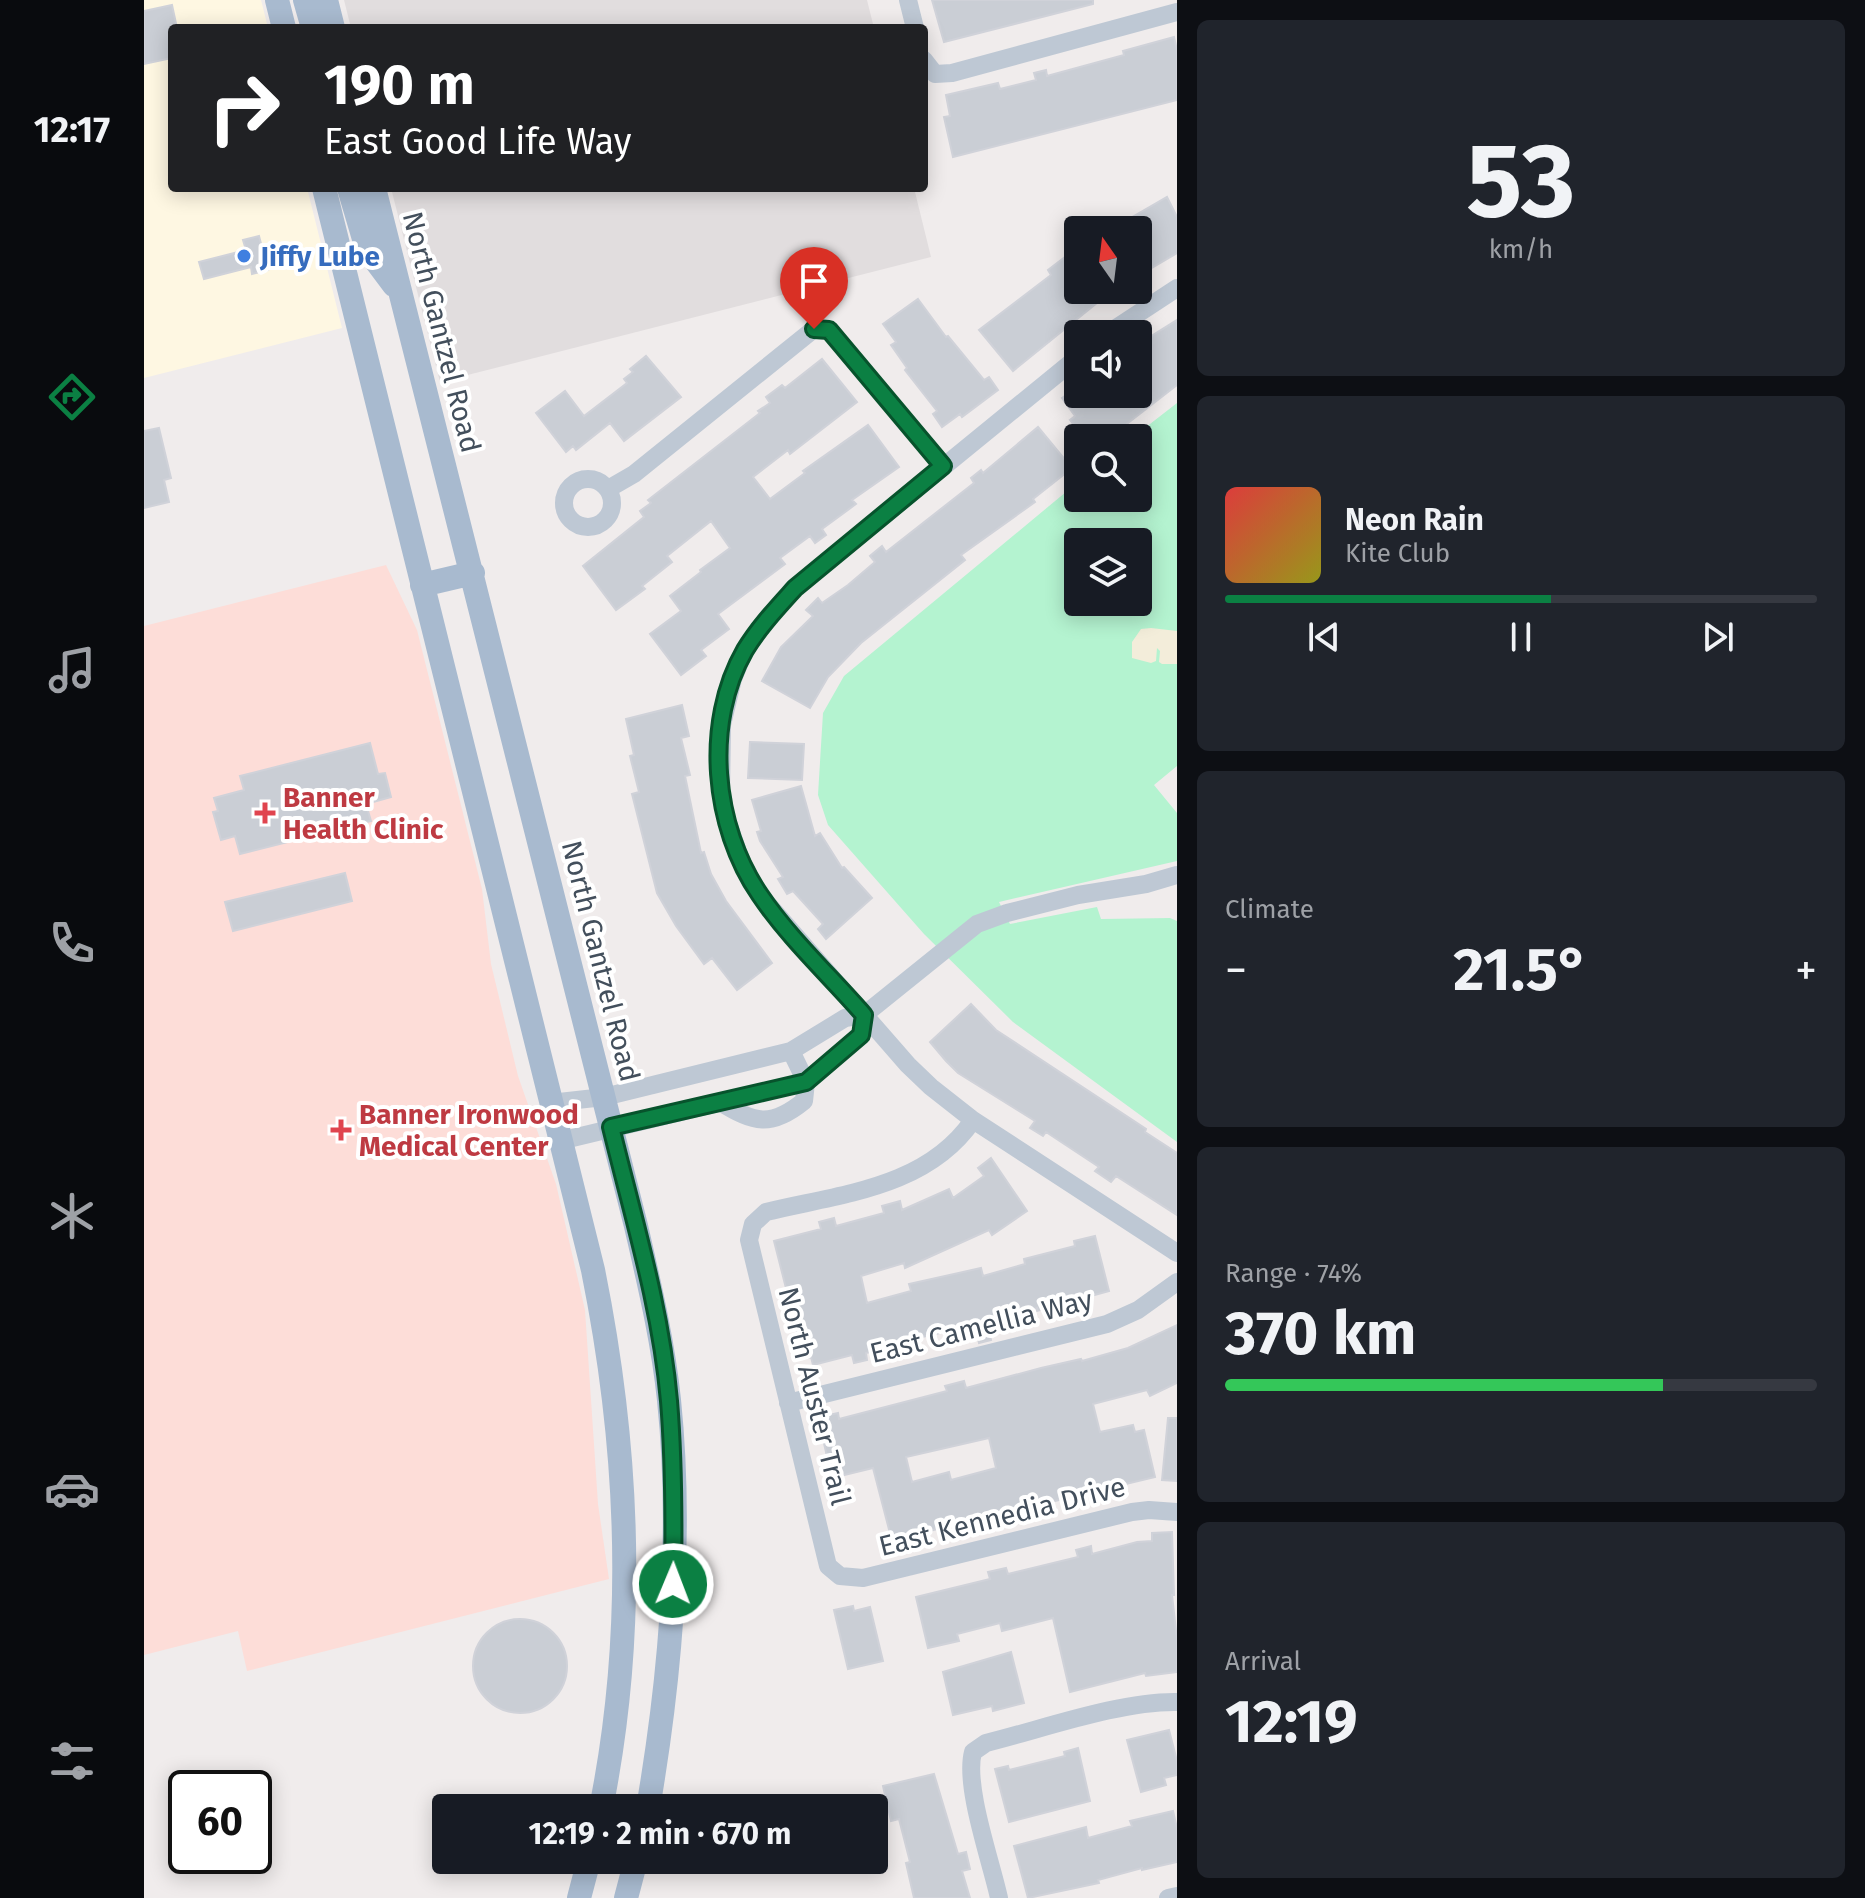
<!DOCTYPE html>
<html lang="en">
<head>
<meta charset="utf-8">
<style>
	body { margin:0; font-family:"Fira Sans",sans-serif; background:#20242c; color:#f1f3f6; height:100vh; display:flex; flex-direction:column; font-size:30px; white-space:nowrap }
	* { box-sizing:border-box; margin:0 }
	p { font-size:26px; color:#9ea1a6 }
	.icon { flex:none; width:44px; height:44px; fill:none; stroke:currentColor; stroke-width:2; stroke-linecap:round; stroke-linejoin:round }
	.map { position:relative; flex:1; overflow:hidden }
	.details { display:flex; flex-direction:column; gap:20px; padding:20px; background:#0d0f14; width:688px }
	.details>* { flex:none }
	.guide { position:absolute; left:24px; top:24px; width:760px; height:168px; border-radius:8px; box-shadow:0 4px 20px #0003; background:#202124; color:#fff; overflow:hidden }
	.needle { width:52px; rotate:346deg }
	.buttons { position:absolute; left:920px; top:216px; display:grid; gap:16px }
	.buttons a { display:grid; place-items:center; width:88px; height:88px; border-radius:8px; background:#171b24; box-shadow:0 4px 20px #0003; font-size:40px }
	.speed { position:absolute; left:24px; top:1770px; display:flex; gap:16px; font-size:40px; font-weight:700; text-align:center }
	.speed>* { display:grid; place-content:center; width:104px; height:104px; border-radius:50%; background:#171b24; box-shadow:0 4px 20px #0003; line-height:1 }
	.speed .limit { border:4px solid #111; border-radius:12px; background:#fff; color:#111 }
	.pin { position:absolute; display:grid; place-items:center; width:68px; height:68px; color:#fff; margin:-82px -34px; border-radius:50% 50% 50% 0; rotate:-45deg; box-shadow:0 0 8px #0007 }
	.pin .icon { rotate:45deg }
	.me { position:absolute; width:88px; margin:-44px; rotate:1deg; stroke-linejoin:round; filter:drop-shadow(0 0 6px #0008) }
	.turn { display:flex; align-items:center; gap:28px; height:168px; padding:0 24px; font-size:36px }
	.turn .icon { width:104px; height:104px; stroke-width:2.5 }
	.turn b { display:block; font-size:56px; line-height:68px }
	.big { font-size:60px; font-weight:700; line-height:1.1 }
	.details .widget { flex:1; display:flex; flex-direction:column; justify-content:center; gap:12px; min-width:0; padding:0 28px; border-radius:12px; background:#20242c }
	.details .dial { align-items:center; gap:0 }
	.dial b { font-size:104px; line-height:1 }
	.song { display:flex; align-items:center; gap:24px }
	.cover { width:96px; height:96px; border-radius:12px; background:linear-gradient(135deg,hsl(0 70% 55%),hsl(60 70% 35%)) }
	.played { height:8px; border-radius:4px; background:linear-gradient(90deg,#0b8043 55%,#363941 55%) }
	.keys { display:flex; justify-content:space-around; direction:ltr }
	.heat { display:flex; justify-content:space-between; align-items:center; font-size:44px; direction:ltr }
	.charge { height:12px; border-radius:6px; background:linear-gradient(90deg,#34c759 74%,#363941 0) }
	.trip { position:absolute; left:288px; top:1794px; width:456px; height:80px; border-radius:8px; background:#171b24; box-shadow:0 4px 20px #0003; font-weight:700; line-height:80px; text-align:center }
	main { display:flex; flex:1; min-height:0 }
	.tabs { display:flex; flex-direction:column; width:144px; justify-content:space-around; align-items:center; background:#090b0e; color:#9ea1a6 }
	.tabs .icon { width:56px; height:56px }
	.tabs .on { color:#0b8043 }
	.tabs b { font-size:36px; color:#f1f3f6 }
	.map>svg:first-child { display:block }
	.commercial { fill:#fef7e2 }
	.education { fill:#e1ddde }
	.medical { fill:#fdddd8 }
	.green { fill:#b4f3d0; fill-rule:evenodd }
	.sand { fill:#f3edda }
	.building { fill:#caced5; stroke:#d0d2d9; stroke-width:2; fill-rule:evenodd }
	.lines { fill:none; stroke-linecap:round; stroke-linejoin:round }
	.minor { stroke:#bec8d4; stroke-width:18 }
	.major { stroke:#a8bacf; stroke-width:24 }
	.route-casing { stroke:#07532c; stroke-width:20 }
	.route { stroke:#0b8043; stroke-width:14 }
	.shop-dot { fill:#3f7fe0; stroke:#fff; stroke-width:3 }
	.health-dot { fill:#e0444e; stroke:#fff; stroke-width:3 }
	.labels { text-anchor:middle; stroke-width:8; stroke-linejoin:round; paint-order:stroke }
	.shop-label { font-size:28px; font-weight:bold; fill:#366cbe; stroke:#fff; text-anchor:start }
	.street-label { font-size:28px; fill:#434f5c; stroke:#fff }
	.health-label { font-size:28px; font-weight:bold; fill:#be3a42; stroke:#fff; text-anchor:start }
</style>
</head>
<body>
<main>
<nav class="tabs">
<b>12:17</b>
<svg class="icon on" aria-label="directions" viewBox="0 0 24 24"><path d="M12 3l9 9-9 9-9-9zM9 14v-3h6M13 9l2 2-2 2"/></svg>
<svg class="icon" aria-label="music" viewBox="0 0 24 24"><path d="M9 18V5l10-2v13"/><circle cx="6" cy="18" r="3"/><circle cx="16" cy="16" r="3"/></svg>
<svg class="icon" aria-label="phone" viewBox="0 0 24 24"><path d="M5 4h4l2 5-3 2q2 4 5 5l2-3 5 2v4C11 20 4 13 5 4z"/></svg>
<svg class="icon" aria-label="climate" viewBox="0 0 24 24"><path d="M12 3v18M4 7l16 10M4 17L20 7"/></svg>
<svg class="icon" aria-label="car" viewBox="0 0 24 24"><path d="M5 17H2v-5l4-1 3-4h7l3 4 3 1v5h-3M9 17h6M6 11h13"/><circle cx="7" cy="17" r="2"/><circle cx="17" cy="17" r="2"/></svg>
<svg class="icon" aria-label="filters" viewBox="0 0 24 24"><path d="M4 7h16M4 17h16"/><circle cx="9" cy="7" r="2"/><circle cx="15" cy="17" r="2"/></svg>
</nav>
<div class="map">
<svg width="1033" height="1898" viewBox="0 0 1033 1898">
	<rect width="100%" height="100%" fill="#f0ecec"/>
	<path class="commercial" d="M 0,0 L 117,0 L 124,28 L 28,28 L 28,188 L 163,188 L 198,328 L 0,378 Z"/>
	<path class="education" d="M 200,0 L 723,0 L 730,28 L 207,28 Z
		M 247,188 L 770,188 L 787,257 L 296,382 Z"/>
	<path class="medical" d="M 242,565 L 273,630 L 338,889 L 347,964 L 374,1076 L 412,1184 L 441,1310 L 454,1504 L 465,1579 L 103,1671 L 94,1631 L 0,1655 L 0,626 Z"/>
	<path class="green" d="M 1033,403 L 1033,766 L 1010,785 L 1033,813 L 1033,861 L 855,902 L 866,924 L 953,907 L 957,919 L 1026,918 L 1033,921 L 1033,1142 L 869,1022 L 780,934 L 684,825 L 674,795 L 679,713 L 700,676 L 934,482 L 934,498 L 994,498 L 994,438 L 988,438 ZM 934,542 L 994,542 L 994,602 L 934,602 Z"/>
	<path class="sand" d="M 1007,628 L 1033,631 L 1033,664 L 1018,664 L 1015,662 L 1016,651 L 1013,648 L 1012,661 L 1007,663 L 988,658 L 988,642 L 997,629 Z"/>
	<path class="building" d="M 788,0 L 949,0 L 949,4 L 800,42 Z
		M 28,5 L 33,28 L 28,28 L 28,58 L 0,64 L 0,11 Z
		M 1030,37 L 1033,50 L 1033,100 L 809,157 L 800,117 L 806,116 L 802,95 L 854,83 L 856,89 L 892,80 L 890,73 L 902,70 L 903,76 L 980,55 L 979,51 Z
		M 1023,197 L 1033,217 L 1033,253 L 994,276 L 994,230 L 966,230 Z
		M 115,236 L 124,270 L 108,274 L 107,267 L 60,279 L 55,262 L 102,250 L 99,240 Z
		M 934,247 L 934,290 L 969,290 L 869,371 L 835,330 L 907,275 L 904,270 Z
		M 774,299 L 802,337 L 804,336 L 840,380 L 845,377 L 854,390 L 818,417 L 816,414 L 798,427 L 789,414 L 793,411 L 761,370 L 763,368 L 747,345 L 752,342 L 739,324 Z
		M 1033,320 L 1033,385 L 975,430 L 977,432 L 968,438 L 940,438 L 926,420 L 931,416 L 918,398 L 928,391 L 931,394 L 994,394 L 994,328 L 1004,338 Z
		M 502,356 L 537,397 L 480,441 L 466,423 L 432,450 L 429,446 L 422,452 L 392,413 L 421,391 L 440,416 L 483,383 L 480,379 L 489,372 L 486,369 Z
		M 678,359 L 713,402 L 646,454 L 644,450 L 609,477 L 626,499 L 661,473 L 659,471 L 724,425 L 755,467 L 708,500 L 712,504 L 678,529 L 682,535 L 671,543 L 666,536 L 636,558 L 641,564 L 574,614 L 585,629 L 557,650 L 562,656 L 537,675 L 506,634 L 537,611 L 526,596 L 557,572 L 556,570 L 586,548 L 567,521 L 523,556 L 528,562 L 498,586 L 501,589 L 472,610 L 439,566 L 500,517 L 496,511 L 507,503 L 504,500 L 616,413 L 614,411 L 626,403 L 622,397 L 638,385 L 641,388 Z
		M 894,427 L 928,468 L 889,499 L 891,502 L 817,555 L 821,560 L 717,643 L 684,677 L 666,708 L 618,681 L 637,647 L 669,616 L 662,610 L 674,598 L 678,603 L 704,585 L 731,562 L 726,556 L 738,546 L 742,552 L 830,483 L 827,478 L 837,470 L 839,473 Z
		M 15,428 L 27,478 L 20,480 L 25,502 L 0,508 L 0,431 Z
		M 538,705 L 545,736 L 537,738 L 546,775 L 541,776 L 557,853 L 560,852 L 567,874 L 582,901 L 628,963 L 593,990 L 568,958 L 560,964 L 532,926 L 513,893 L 488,794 L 495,792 L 486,756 L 490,755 L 482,719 Z
		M 606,742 L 660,744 L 658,780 L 604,778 Z
		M 226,743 L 234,774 L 241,773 L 247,797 L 222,804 L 227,821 L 96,854 L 91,836 L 77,840 L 69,812 L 74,811 L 70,798 L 100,790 L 96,776 Z
		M 657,786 L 671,836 L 676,833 L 698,868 L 700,867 L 728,898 L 682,939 L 674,929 L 679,924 L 649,891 L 643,894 L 634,879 L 639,877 L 616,841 L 613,832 L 617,831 L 608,800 Z
		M 201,873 L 208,901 L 89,931 L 81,902 Z
		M 827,1004 L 852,1030 L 1002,1129 L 1001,1132 L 1033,1153 L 1033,1215 L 972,1176 L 967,1182 L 951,1171 L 955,1167 L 902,1132 L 899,1136 L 886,1128 L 891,1121 L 814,1073 L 802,1061 L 786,1042 Z
		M 847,1158 L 883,1211 L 848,1235 L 845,1230 L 761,1268 L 760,1263 L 717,1276 L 723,1303 L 767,1291 L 765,1284 L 837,1268 L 839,1276 L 881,1264 L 880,1259 L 931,1246 L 930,1241 L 951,1236 L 965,1291 L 893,1311 L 893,1308 L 843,1322 L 847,1340 L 835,1343 L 831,1325 L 734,1347 L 734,1350 L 722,1353 L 723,1360 L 710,1363 L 708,1355 L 669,1365 L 667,1357 L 660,1359 L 630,1241 L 677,1229 L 675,1222 L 690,1218 L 692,1226 L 740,1213 L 738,1206 L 756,1201 L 758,1210 L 805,1189 L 809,1198 L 840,1176 L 834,1168 Z
		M 1033,1325 L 1033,1383 L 1006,1396 L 1003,1390 L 949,1404 L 956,1432 L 989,1425 L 991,1432 L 1000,1430 L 1011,1477 L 890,1506 L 891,1513 L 877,1517 L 876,1509 L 861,1511 L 748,1541 L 729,1468 L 688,1478 L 679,1439 L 686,1437 L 681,1416 L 694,1413 L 695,1419 L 803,1391 L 801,1386 L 820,1381 L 822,1388 L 897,1368 L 937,1359 L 938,1361 L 984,1348 ZM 845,1438 L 852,1468 L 807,1480 L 805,1472 L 768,1482 L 762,1457 Z
		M 1024,1418 L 1033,1418 L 1033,1481 L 1018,1480 Z
		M 1028,1532 L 1030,1595 L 1028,1595 L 1033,1639 L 1033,1672 L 1002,1676 L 1001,1673 L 926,1692 L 909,1618 L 858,1631 L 856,1623 L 813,1634 L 815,1641 L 784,1648 L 772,1597 L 846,1579 L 844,1572 L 862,1568 L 864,1574 L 934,1557 L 932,1550 L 947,1546 L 948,1554 L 993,1542 L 1008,1541 L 1008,1533 Z
		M 709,1606 L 710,1611 L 726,1607 L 739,1661 L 704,1669 L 690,1610 Z
		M329 1666a47 47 0 1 1 94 0a47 47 0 1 1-94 0Z
		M 867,1652 L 880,1703 L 849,1711 L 848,1706 L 809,1715 L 799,1672 Z
		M 1025,1730 L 1033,1761 L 1033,1775 L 1020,1778 L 1022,1785 L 997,1792 L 983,1740 Z
		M 934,1748 L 946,1801 L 865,1822 L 851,1769 L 864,1766 L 865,1770 L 921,1756 L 920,1752 Z
		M 790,1774 L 814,1854 L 822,1852 L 826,1869 L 818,1871 L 826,1898 L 770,1898 L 762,1863 L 766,1862 L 755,1819 L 747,1821 L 739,1786 Z
		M 1029,1811 L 1033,1828 L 1033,1862 L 998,1870 L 998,1868 L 954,1880 L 955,1883 L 884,1898 L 870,1846 L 942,1827 L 944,1838 L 988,1826 L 986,1821 Z"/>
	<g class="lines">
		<path class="minor" d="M 764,0 L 771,28
			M 780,60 L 791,74 L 808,73 L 1033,12
			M 963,334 L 1033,288
			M 934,357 L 651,588 L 617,626 L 600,652 L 589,679 L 578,725 L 577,792 L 581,814 L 596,858 L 614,893 L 764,1065 L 787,1087 L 829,1120 L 1033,1253
			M420 503a24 24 0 1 1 48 0a24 24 0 1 1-48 0Z
			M 464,489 L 490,474 L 670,329 L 685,330 L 799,466
			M 576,1102 C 610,1123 627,1128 660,1101 L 662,1082 L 647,1051
			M 406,1103 L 460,1097 L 647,1051 L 701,1018 L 720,1015 L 833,924 L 863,913 L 934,895 L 1002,884 L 1033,875
			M 829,1120 C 783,1188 696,1194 622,1212 L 609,1224 L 605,1240 L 684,1566 L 696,1576 L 719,1578 L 988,1512 L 1005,1510 L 1033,1512
			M 416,1141 L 662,1082 L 717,1035 L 720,1015
			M 644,1403 L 963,1324 L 994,1310 L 1033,1282
			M 855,1898 C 847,1861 820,1786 829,1752 L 842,1743 C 899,1729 976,1701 1033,1702
			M 1024,1898 L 1033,1896"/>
		<path class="major" d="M 133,0 L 140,28
			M 161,0 L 169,28
			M 182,0 L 189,28
			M 180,188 L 449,1270 C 485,1448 493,1629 457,1808
			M 205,188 L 223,249 L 250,285
			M 230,188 L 492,1226 C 505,1283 519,1341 525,1400 C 539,1536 527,1674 504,1808
			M 278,585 L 329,573
			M 435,1898 L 445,1860
			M 482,1898 L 492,1860"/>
	</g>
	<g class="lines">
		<g class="route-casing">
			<path id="route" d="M 529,1584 C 530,1523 530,1462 525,1401 C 517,1308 489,1217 467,1127 L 662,1082 L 717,1035 L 720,1015 C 686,976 645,938 616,895 C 569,827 559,723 601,650 C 615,627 633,608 651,588 L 799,466 L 685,330 L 670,329"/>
		</g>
		<use href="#route" class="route"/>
	</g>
	<circle class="shop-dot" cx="100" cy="256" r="8"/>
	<g class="health-dot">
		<path d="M117 801h8v8h8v8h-8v8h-8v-8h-8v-8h8z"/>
		<path d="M193 1118h8v8h8v8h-8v8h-8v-8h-8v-8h8z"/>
	</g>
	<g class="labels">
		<g class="shop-label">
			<text x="116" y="266">Jiffy Lube</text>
		</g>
		<g class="street-label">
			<text transform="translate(298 332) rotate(76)" y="10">North Gantzel Road</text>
			<text transform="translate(457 961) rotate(76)" y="10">North Gantzel Road</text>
			<text transform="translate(837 1326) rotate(-14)" y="10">East Camellia Way</text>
			<text transform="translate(671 1396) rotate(76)" y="10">North Auster Trail</text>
			<text transform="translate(858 1516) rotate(-14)" y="10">East Kennedia Drive</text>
		</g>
		<g class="health-label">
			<text x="139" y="807">Banner<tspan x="139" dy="32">Health Clinic</tspan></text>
			<text x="215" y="1124">Banner Ironwood<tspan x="215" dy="32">Medical Center</tspan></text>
		</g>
	</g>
</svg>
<div class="buttons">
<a><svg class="needle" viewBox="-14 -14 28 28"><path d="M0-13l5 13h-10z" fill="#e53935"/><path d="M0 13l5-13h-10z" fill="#9ea1a6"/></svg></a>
<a><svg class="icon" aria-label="sound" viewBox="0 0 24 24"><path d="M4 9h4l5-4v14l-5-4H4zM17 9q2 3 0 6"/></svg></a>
<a><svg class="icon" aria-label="search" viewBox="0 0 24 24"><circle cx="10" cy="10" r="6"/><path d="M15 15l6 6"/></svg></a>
<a><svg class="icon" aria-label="layers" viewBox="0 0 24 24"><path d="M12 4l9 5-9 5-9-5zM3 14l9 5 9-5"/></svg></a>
</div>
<div class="speed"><div class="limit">60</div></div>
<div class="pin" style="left:670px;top:329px;background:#d93025"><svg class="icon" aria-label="arrive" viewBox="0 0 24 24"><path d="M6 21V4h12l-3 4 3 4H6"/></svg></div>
<svg class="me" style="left:529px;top:1584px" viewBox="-20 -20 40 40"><circle r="17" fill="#0b8043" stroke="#fff" stroke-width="3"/><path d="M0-11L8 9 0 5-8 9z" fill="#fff"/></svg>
<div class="trip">12:19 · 2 min · 670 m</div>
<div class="guide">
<div class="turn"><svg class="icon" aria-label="right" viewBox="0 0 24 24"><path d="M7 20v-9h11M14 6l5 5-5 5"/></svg><div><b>190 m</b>East Good Life Way</div></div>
</div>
</div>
<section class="details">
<div class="widget dial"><b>53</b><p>km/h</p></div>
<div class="widget">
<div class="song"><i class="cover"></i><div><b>Neon Rain</b><p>Kite Club</p></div></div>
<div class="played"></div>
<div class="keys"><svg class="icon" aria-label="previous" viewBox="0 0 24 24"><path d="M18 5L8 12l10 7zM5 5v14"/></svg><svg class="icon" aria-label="pause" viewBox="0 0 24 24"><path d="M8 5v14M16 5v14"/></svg><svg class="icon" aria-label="next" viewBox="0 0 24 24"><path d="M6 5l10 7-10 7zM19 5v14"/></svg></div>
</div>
<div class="widget"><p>Climate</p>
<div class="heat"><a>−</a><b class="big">21.5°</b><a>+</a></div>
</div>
<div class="widget"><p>Range · 74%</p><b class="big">370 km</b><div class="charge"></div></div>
<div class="widget"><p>Arrival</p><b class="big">12:19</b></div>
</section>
</main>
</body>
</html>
